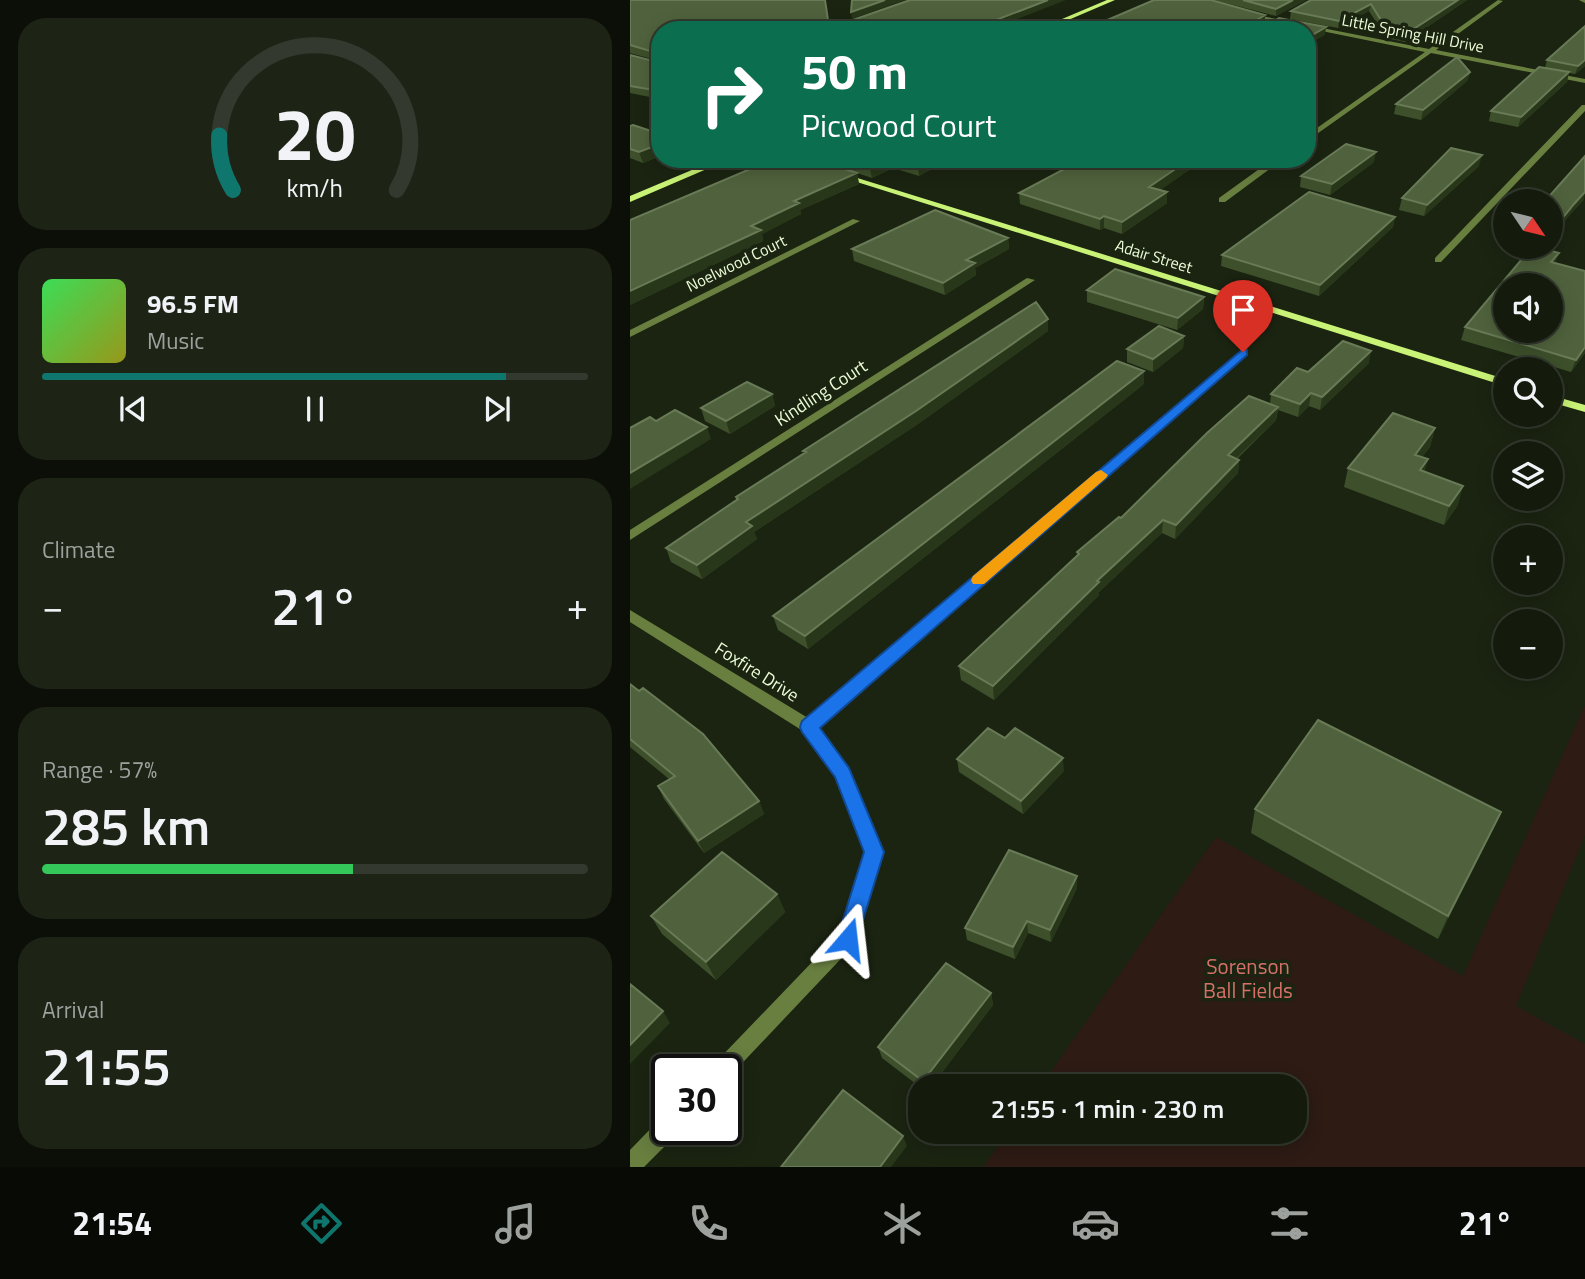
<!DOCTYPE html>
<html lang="en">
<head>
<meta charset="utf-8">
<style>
	body { margin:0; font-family:"Titillium Web",sans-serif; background:#1d2416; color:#f1f3f6; height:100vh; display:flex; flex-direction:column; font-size:26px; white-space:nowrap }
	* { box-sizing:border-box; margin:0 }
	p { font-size:23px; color:#9da19d }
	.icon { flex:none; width:38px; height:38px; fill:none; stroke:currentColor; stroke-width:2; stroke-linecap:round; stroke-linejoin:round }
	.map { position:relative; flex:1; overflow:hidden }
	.panel { display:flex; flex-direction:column; gap:18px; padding:18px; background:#0b0f07; width:630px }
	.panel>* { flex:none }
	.guide { position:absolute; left:21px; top:21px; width:665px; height:147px; border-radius:28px; box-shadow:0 4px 18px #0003,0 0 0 2px #33392e; background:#0b6e4f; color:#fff; overflow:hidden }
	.needle { width:46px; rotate:125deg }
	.buttons { position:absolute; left:863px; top:189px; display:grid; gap:14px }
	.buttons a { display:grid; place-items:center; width:70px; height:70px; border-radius:50%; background:#141b0d; box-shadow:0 4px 18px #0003,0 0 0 2px #33392e; font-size:35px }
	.speed { position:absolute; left:21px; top:1054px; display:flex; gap:14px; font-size:35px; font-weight:700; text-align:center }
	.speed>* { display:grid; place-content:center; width:91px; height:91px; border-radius:50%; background:#141b0d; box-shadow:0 4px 18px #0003,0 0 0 2px #33392e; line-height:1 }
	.speed .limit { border:4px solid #111; border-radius:10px; background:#fff; color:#111 }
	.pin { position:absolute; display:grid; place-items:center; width:60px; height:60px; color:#fff; margin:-72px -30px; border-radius:50% 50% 50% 0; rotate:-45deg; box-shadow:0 0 7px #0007 }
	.pin .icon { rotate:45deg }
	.me { position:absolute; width:77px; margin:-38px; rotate:17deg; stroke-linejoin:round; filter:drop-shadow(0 0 5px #0008) }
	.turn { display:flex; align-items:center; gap:24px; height:147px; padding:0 35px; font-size:32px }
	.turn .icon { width:91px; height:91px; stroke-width:2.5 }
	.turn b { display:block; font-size:49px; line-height:60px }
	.big { font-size:52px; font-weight:600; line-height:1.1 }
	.panel .card { flex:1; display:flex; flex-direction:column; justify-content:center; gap:10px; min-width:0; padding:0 24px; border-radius:28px; background:#1d2416 }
	.panel .dial { align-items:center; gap:0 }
	.dial svg { height:182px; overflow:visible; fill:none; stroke:#33392e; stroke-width:7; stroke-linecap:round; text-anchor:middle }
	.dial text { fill:#f1f3f6; stroke:none }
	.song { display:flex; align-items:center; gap:21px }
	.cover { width:84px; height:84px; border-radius:10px; background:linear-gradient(135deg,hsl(130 70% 55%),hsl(60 70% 35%)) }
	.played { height:7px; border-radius:4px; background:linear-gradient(90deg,#0f766e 85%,#33392e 85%) }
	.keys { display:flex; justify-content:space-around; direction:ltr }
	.heat { display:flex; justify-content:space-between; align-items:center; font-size:38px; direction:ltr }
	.charge { height:10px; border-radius:5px; background:linear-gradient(90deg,#34c759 57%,#33392e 0) }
	.trip { position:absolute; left:278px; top:1074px; width:399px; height:70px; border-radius:28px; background:#141b0d; box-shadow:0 4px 18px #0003,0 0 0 2px #33392e; font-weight:600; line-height:70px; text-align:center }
	.tabs { display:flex; height:112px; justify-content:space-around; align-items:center; background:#080b05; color:#9da19d }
	.tabs .icon { width:49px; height:49px }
	.tabs .active { color:#0f766e }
	.tabs b { font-size:32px; color:#f1f3f6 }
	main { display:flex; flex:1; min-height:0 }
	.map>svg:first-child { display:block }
	.green { fill:#2d1b14 }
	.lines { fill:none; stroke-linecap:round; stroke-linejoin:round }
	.street { fill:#697f40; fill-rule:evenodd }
	.secondary { fill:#c9f376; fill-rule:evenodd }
	.wall { fill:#3d502b }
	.shaded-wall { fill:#283719 }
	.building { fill:#50623d; stroke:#687a56; stroke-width:2; fill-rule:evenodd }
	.route { fill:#1a73e8; stroke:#114b97; stroke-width:2 }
	.slow { fill:#f59e0b }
	.labels { text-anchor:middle; stroke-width:7; stroke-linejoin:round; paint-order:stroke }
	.far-street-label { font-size:16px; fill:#ecfcd7; stroke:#1b2411 }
	.street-label { font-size:18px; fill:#ecfcd7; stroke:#1b2411 }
	.near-park-label { font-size:21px; fill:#d67069; stroke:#1b2411 }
</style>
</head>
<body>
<main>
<section class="panel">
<div class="card dial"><svg viewBox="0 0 100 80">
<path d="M14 69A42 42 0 1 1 86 69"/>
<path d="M14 69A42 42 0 0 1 8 45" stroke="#0f766e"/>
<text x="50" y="56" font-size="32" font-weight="700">20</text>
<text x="50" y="72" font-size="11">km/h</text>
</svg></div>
<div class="card">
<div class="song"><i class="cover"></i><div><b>96.5 FM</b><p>Music</p></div></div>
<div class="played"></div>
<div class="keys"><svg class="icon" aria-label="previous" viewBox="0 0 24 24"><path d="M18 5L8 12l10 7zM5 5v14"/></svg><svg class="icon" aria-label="pause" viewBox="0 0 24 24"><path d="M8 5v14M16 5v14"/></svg><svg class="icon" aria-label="next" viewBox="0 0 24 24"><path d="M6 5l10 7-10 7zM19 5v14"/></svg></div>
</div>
<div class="card"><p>Climate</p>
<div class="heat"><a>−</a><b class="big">21°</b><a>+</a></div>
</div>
<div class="card"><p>Range · 57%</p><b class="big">285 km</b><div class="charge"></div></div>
<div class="card"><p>Arrival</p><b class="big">21:55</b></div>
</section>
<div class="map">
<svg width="955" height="1167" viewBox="0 0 955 1167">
	<rect width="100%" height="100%" fill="#1b2411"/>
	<path class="green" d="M 955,705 L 955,835 L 886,1006 L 955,1044 L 955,1167 L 353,1167 L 378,1132 L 665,1132 L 665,1087 L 410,1087 L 586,837 L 833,976 Z"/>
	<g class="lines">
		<path class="street" d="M 868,0 L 873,1 L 806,50 L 955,79 L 955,83 L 801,53 L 677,141 L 677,135 L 795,52 L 613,15 L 616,13 L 799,49 Z
			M 949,0 L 955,0 L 955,3 Z
			M 234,17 L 239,18 L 208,30 L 198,30 Z
			M 952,105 L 955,105 L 955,111 L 811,262 L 805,262 L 805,258 Z
			M 643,159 L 653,159 L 595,202 L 589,202 L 589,198 Z
			M 223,219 L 230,221 L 0,337 L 0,330 Z
			M 397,278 L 405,280 L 0,540 L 0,530 Z
			M 613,349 L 617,350 L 617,354 L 189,728 L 219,769 L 253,852 L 226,939 L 224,945 L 100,1076 L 96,1078 L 96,1069 L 83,1069 L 86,1062 L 209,934 L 235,852 L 206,777 L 173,731 L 0,622 L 0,610 L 178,718 Z
			M 37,1117 L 37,1129 L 47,1129 L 45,1136 L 14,1167 L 0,1167 L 0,1150 L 29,1120 Z"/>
		<path class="secondary" d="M 477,0 L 485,0 L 415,30 L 406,30 Z
			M 88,159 L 100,159 L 0,202 L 0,196 Z
			M 208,172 L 875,379 L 875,386 L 208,176 Z
			M 920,395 L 955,405 L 955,412 L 920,402 Z"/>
	</g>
	<path class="wall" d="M 0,0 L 30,30 L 30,99 L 0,93 L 0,55 L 27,62 L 29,61 L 0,53 Z
		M 584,0 L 676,0 L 646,16 Z
		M 681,0 L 837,0 L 775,42 L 756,38 L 739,11 L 708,28 L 660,19 L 661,11 Z
		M 917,60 L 955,66 L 945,74 L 939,73 L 937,82 L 888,127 L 859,121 L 861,111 L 915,68 Z
		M 840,72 L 837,81 L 791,120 L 764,114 L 766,104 Z
		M 0,126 L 30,134 L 30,156 L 13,163 L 0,158 Z
		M 189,159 L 320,159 L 289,176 L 263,168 L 242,178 L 227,173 L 229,184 L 170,210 L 171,214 L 132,234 L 133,241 L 0,305 L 154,167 L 190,161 Z
		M 575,159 L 530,190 L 537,203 L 492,234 L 474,228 L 470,230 L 390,204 L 389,193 Z
		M 744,162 L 700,195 L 670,187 L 671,176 Z
		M 849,166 L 794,216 L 769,210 L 772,198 Z
		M 765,217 L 763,227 L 689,296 L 591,266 L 592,255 Z
		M 378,238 L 379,249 L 345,268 L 346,275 L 315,295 L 224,261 L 222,249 Z
		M 898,247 L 916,247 L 915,249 L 925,264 L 955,353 L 941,372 L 831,340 L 835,327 L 901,248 Z
		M 457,290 L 574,297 L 573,309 L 547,330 L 457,302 Z
		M 418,319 L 418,331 L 288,424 L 124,532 L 127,539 L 72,579 L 41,562 L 36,548 L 106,500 L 106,497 L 174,454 L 173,451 Z
		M 554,336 L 553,348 L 523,372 L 497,362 L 497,349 Z
		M 739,363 L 690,410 L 679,406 L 668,417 L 648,410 L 646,420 L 607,459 L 609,460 L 608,473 L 545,539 L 532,533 L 469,592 L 469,595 L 364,700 L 331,680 L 329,666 L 447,556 L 447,552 L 640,404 L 641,394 L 678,372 Z
		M 514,384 L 178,649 L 148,630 L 143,616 Z
		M 142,394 L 145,406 L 100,434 L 75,421 L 71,408 Z
		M 805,428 L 800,447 L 792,457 L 795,471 L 828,505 L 814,525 L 714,487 L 718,468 Z
		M 0,684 L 129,801 L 134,814 L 74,853 L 34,799 L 28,786 L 39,779 L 0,747 Z
		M 327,759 L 434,771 L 393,814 L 329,772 Z
		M 625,809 L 871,812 L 808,939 L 621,833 Z
		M 447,888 L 421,942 L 398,933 L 385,959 L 337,940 L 335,928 Z
		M 147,894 L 155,912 L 86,980 L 32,934 L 21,916 Z
		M 361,993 L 363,1005 L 301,1087 L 290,1087 L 252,1058 L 248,1047 Z"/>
	<path class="shaded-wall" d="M 255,0 L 275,0 L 222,19 L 221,12 Z
		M 418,0 L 436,0 L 359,30 L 340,30 Z
		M 663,0 L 676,0 L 646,16 L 646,9 Z
		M 828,0 L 837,0 L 775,42 L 776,34 Z
		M 741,4 L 739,11 L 708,28 L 709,21 Z
		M 635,15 L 635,23 L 627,28 L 627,20 Z
		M 696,27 L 695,35 L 677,45 L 677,38 Z
		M 955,60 L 955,66 L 945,74 L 948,66 Z
		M 840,72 L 837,81 L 791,120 L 793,110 Z
		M 939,72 L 937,82 L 888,127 L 891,117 Z
		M 30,144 L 30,156 L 13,163 L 9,152 Z
		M 746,152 L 744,162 L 700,195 L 702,184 Z
		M 852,155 L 849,166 L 794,216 L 797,205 Z
		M 262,159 L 263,168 L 242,178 L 240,169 Z
		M 302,159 L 320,159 L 289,176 L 288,166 Z
		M 560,159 L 575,159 L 519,198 L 519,187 Z
		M 227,173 L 229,184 L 170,210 L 171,214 L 132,234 L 133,241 L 0,305 L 0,291 L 164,201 Z
		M 537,192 L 537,203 L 492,234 L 492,222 Z
		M 955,192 L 954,200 L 940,215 L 920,241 L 920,234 L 944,204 Z
		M 474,216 L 474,228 L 470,230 L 470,219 Z
		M 765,217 L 763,227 L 689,296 L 690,285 Z
		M 378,238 L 379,249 L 345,268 L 346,275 L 315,295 L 313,283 L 336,260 Z
		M 929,253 L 925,264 L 921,262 Z
		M 574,297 L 573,309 L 547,330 L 548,318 Z
		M 418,319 L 418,331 L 288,424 L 124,532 L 127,539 L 72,579 L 67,565 L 116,522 Z
		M 554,336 L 553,348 L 523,372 L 523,359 Z
		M 955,347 L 955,353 L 941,372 L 946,360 Z
		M 741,351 L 739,363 L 690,410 L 692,397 Z
		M 514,371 L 514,384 L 178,649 L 175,636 Z
		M 681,393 L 679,406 L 668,417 L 670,404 Z
		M 142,394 L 145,406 L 100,434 L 96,421 Z
		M 648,407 L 646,420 L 596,468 L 598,455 Z
		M 77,427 L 81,439 L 0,489 L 0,473 Z
		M 805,428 L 800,447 L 780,474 L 785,455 Z
		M 798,459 L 793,479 L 790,470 Z
		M 609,460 L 608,473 L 545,539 L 546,525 Z
		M 833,486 L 828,505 L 814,525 L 819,506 Z
		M 533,520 L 532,533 L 469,592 L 469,595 L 364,700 L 363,686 L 467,581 Z
		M 433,758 L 434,771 L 393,814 L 391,801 Z
		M 129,801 L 134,814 L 74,853 L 68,841 Z
		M 871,812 L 860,836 L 808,939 L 818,916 Z
		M 447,876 L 447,888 L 421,942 L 420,930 Z
		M 147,894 L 155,912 L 86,980 L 76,962 Z
		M 397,921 L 398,933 L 385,959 L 383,947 Z
		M 361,993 L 363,1005 L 301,1087 L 295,1087 L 293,1081 Z
		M 33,1011 L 40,1023 L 0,1064 L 0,1045 Z
		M 273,1136 L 277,1146 L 261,1167 L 250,1167 Z"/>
	<path class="building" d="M 0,0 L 195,0 L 198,20 L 194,23 L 198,25 L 199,30 L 30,30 L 30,54 L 0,45 Z
		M 222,0 L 255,0 L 221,12 Z
		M 280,0 L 418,0 L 340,30 L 219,30 L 220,21 Z
		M 524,0 L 581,0 L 635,15 L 627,20 L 629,25 L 638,25 L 649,18 L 696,27 L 677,38 L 677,30 L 454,30 Z
		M 613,0 L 663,0 L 646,9 Z
		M 681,0 L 828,0 L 776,34 L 757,30 L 741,4 L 709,21 L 661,11 Z
		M 955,26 L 955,60 L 948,66 L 917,60 Z
		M 0,55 L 27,62 L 30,60 L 30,91 L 0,86 Z
		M 827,57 L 840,72 L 793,110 L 766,104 Z
		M 909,67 L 939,72 L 891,117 L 861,111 Z
		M 3,125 L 30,134 L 30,144 L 9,152 L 0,149 L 0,126 Z
		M 716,144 L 746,152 L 702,184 L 671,176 Z
		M 821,148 L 852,155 L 797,205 L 772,198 Z
		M 955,156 L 955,192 L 944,204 L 920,234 L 920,201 L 915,201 Z
		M 170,159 L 183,159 L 227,173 L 164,201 L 169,203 L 121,226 L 131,230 L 0,291 L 0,220 L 139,161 L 154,167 Z
		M 209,159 L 261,159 L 240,169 Z
		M 263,159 L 302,159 L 288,166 Z
		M 453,159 L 560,159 L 519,187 L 537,192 L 492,222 L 474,216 L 470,219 L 389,193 Z
		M 679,192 L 765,217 L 690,285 L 592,255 Z
		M 305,210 L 378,238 L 336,260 L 345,263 L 313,283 L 222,249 Z
		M 902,247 L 907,247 L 929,253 L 921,262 L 955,271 L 955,347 L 946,360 L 835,327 ZM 875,285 L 920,285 L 920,331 L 875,331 Z
		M 485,269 L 574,297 L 548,318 L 457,290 Z
		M 406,302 L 418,319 L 286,411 L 116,522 L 122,526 L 67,565 L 36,548 L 108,499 L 106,497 L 176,452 L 173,451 Z
		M 529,326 L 554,336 L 523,359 L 497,349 Z
		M 713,341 L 741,351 L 692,397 L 681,393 L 670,404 L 641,394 L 667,368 L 678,372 Z
		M 487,361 L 514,371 L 175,636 L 143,616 Z
		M 117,382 L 142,394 L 96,421 L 71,408 Z
		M 619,396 L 648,407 L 598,455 L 609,460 L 546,525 L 533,520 L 467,581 L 469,582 L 363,686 L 329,666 L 449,554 L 447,552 L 489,517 L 491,518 L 577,433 Z
		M 45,410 L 77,427 L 0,473 L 0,428 L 20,417 L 26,421 Z
		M 763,413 L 805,428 L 785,455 L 798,459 L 790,470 L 833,486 L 819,506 L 718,468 Z
		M 0,684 L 9,691 L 13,688 L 73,734 L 129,801 L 68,841 L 28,786 L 45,776 L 0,739 Z
		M 688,720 L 871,812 L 818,916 L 625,809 Z
		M 358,728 L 375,738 L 385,728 L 433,758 L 391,801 L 327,759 Z
		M 379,850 L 447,876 L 420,930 L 397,921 L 383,947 L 335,928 Z
		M 92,852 L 147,894 L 76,962 L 21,916 Z
		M 316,963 L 361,993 L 293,1081 L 248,1047 Z
		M 0,984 L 33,1011 L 0,1045 Z
		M 213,1090 L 273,1136 L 250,1167 L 151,1167 Z"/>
	<path class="route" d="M 613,349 L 617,350 L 617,355 L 190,728 L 219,768 L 254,852 L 225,946 L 218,949 L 210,946 L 207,939 L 234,852 L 205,777 L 172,732 L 170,727 L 172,721 Z"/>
	<path class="slow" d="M 471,470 L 478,475 L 476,478 L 354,584 L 343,584 L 341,580 L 343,576 L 466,472 Z"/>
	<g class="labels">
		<g class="far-street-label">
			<text transform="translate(783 33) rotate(11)" y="6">Little Spring Hill Drive</text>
			<text transform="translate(524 256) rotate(17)" y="6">Adair Street</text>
			<text transform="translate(106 263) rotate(-26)" y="6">Noelwood Court</text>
		</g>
		<g class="street-label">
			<text transform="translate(191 393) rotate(-33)" y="6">Kindling Court</text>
			<text transform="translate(127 672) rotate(32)" y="6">Foxfire Drive</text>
		</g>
		<g class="near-park-label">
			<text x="618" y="974">Sorenson<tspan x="618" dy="24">Ball Fields</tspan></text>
		</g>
	</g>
</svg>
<div class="buttons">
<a><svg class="needle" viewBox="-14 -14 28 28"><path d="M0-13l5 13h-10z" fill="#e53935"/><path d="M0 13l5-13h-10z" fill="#9da19d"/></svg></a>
<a><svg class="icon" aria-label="sound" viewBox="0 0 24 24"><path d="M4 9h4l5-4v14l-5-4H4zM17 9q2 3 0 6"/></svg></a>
<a><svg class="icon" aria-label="search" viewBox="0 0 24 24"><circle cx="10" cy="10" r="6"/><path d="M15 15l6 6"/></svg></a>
<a><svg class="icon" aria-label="layers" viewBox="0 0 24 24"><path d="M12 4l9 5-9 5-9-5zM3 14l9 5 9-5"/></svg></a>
<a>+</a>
<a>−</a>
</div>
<div class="speed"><div class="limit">30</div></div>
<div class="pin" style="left:613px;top:352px;background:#d93025"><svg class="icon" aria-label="arrive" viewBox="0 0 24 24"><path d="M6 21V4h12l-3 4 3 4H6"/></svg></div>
<svg class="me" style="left:218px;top:939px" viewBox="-20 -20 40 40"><path d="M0-17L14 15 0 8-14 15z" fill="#1a73e8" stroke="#fff" stroke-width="4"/></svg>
<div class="trip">21:55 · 1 min · 230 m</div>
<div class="guide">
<div class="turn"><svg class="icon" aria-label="right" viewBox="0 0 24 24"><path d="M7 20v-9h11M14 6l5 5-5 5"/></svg><div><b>50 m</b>Picwood Court</div></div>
</div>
</div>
</main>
<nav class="tabs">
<b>21:54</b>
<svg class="icon active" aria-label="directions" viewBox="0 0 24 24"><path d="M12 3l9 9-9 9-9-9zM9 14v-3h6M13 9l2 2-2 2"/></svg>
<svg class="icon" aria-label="music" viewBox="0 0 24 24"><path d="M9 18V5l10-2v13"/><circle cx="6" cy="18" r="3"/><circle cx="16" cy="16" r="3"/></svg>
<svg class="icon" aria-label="phone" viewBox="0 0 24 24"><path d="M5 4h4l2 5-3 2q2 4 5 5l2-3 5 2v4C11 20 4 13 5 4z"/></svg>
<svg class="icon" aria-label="climate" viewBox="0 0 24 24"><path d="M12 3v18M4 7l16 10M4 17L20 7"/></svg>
<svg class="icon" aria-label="car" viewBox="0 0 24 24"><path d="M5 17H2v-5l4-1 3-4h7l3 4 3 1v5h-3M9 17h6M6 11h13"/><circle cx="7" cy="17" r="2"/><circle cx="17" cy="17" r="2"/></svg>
<svg class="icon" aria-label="filters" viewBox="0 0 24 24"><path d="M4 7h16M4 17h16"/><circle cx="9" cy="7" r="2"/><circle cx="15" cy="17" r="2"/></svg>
<b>21°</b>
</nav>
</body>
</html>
